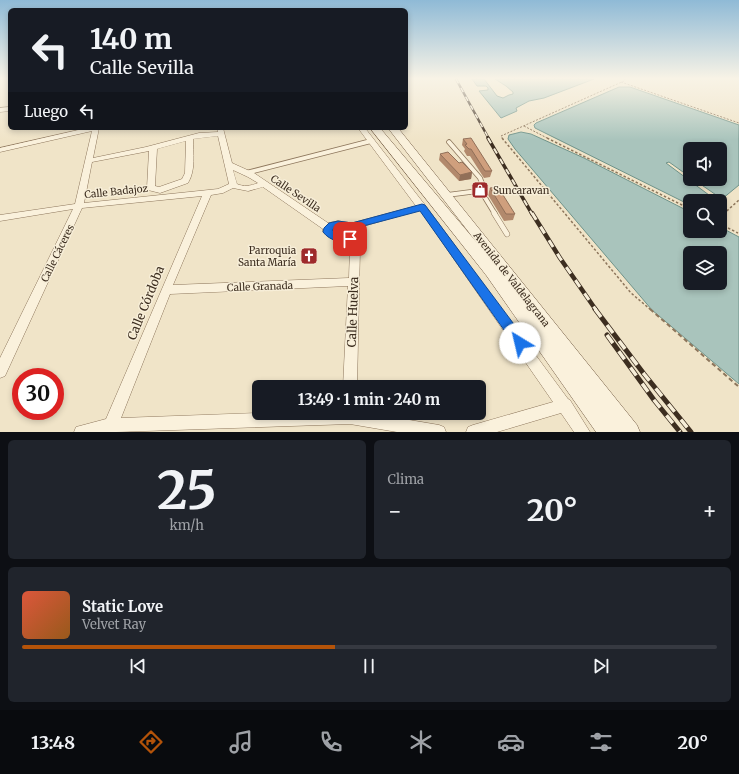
<!DOCTYPE html>
<html lang="es">
<head>
<meta charset="utf-8">
<style>
	body { margin:0; font-family:Merriweather,serif; background:#20242c; color:#f1f3f6; height:100vh; display:flex; flex-direction:column; font-size:15px; white-space:nowrap }
	* { box-sizing:border-box; margin:0 }
	p { font-size:13px; color:#9ea1a6 }
	.icon { flex:none; width:22px; height:22px; fill:none; stroke:currentColor; stroke-width:2; stroke-linecap:round; stroke-linejoin:round }
	.map { position:relative; height:432px; overflow:hidden }
	.panel { display:flex; flex-direction:column; gap:8px; padding:8px; background:#0d0f14; flex:1 }
	.panel>* { flex:none }
	.top-card { position:absolute; left:8px; top:8px; width:400px; height:122px; border-radius:6px; box-shadow:0 2px 6px #0003; background:#171b24; color:#f1f3f6; overflow:hidden }
	.buttons { position:absolute; left:683px; top:142px; display:grid; gap:8px }
	.buttons a { display:grid; place-items:center; width:44px; height:44px; border-radius:6px; background:#171b24; box-shadow:0 2px 6px #0003; font-size:20px }
	.speed { position:absolute; left:12px; top:368px; display:flex; gap:8px; font-size:20px; font-weight:700; text-align:center }
	.speed>* { display:grid; place-content:center; width:52px; height:52px; border-radius:50%; background:#171b24; box-shadow:0 2px 6px #0003; line-height:1 }
	.speed .limit { border:6px solid #d22; background:#fff; color:#111 }
	.pin { position:absolute; display:grid; place-items:center; width:34px; height:34px; color:#fff; margin:-17px; border-radius:8px; box-shadow:0 2px 6px #0006 }
	.me { position:absolute; width:44px; margin:-22px; rotate:324deg; stroke-linejoin:round; filter:drop-shadow(0 0 3px #0008) }
	.turn { display:flex; align-items:center; gap:14px; height:84px; padding:0 16px; font-size:18px }
	.turn .icon { width:52px; height:52px; stroke-width:2.5 }
	.turn b { display:block; font-size:28px; line-height:34px }
	.then { display:flex; align-items:center; height:38px; padding:0 16px; background:#0003; gap:8px; font-size:15px }
	.big { font-size:30px; font-weight:700; line-height:1.1 }
	.panel .widget { flex:1; display:flex; flex-direction:column; justify-content:center; gap:6px; min-width:0; padding:0 14px; border-radius:6px; background:#20242c }
	.panel .dial { align-items:center; gap:0 }
	.dial b { font-size:52px; line-height:1 }
	.song { display:flex; align-items:center; gap:12px }
	.cover { width:48px; height:48px; border-radius:6px; background:linear-gradient(135deg,hsl(10 70% 55%),hsl(30 70% 35%)) }
	.played { height:4px; border-radius:2px; background:linear-gradient(90deg,#b45309 45%,#363941 45%) }
	.keys { display:flex; justify-content:space-around; direction:ltr }
	.heat { display:flex; justify-content:space-between; align-items:center; font-size:22px; direction:ltr }
	.panel .tiles { flex:1; display:grid; gap:8px; grid-template-columns:1fr 1fr }
	.widget:last-child { grid-column:span 2 }
	.trip { position:absolute; left:252px; top:380px; width:234px; height:40px; border-radius:6px; background:#171b24; box-shadow:0 2px 6px #0003; font-weight:700; line-height:40px; text-align:center }
	.menu { display:flex; height:64px; justify-content:space-around; align-items:center; background:#090b0e; color:#9ea1a6 }
	.menu .icon { width:28px; height:28px }
	.menu .current { color:#b45309 }
	.menu b { font-size:18px; color:#f1f3f6 }
	.map>svg:first-child { display:block }
	.water { fill:#a9c4bc; stroke:#6f938a; fill-rule:evenodd }
	.lines { fill:none; stroke-linecap:round; stroke-linejoin:round }
	.lane-far1-casing { stroke:#8d765c; stroke-width:5.5 }
	.lane-casing { stroke:#8d765c; stroke-width:6 }
	.street-casing { stroke:#8d765c; stroke-width:1 }
	.secondary-casing { stroke:#6f573f; stroke-width:1 }
	.path-far2 { stroke:#8d765c; stroke-width:1; stroke-dasharray:2 1.5; stroke-linecap:butt }
	.path-far1 { stroke:#8d765c; stroke-width:1.5; stroke-dasharray:2.5 2; stroke-linecap:butt }
	.path { stroke:#8d765c; stroke-width:2; stroke-dasharray:4.5 3; stroke-linecap:butt }
	.lane-far1 { stroke:#faf1dc; stroke-width:4 }
	.lane { stroke:#faf1dc; stroke-width:5 }
	.street { fill:#faf1dc; fill-rule:evenodd }
	.secondary { fill:#faf1dc; fill-rule:evenodd }
	.rail-far3-casing { stroke:#3d2e20; stroke-width:2.5 }
	.rail-far2-casing { stroke:#3d2e20; stroke-width:3.5 }
	.rail-far1-casing { stroke:#3d2e20; stroke-width:4.5 }
	.rail-casing { stroke:#3d2e20; stroke-width:5 }
	.rail-far3 { stroke:#f7eed8; stroke-width:1.5; stroke-dasharray:5; stroke-linecap:butt }
	.rail-far2 { stroke:#f7eed8; stroke-width:2; stroke-dasharray:6; stroke-linecap:butt }
	.rail-far1 { stroke:#f7eed8; stroke-width:3; stroke-dasharray:8; stroke-linecap:butt }
	.rail { stroke:#f7eed8; stroke-width:3.5; stroke-dasharray:10; stroke-linecap:butt }
	.wall { fill:#b2896c }
	.shaded-wall { fill:#916f58 }
	.building { fill:#cf9f7d; stroke:#916f58 }
	.route { fill:#1a73e8; stroke:#114b97 }
	.labels { text-anchor:middle; stroke-width:3; stroke-linejoin:round; paint-order:stroke }
	.poi-label { font-size:10px; fill:#3d2e20; stroke:#f7eed8; text-anchor:start }
	.street-label { font-size:10px; fill:#3d2e20; stroke:#f7eed8 }
	.near-street-label { font-size:12px; fill:#3d2e20; stroke:#f7eed8 }
</style>
</head>
<body>
<div class="map">
<svg width="739" height="432" viewBox="0 0 739 432">
	<rect width="100%" height="100%" fill="#f0e4c8"/>
	<path class="water" d="M 472,79 L 484,79 L 497,96 L 503,98 L 509,95 L 513,94 L 513,92 L 506,86 L 495,79 L 594,79 L 544,98 L 529,101 L 516,108 L 517,111 L 501,118 L 479,91 L 488,90 L 488,88 L 486,86 L 477,86 Z
		M 619,87 L 630,87 L 739,125 L 739,185 L 722,199 L 693,179 L 720,179 L 720,149 L 690,149 L 690,177 L 669,162 L 666,163 L 717,201 L 690,201 L 690,205 L 535,128 L 534,125 L 536,123 Z
		M 521,132 L 531,134 L 584,158 L 690,212 L 690,231 L 720,231 L 720,227 L 739,237 L 739,384 L 652,310 L 515,149 L 508,139 L 509,135 ZM 690,253 L 720,253 L 720,283 L 690,283 Z"/>
	<g class="lines">
		<g class="lane-far1-casing">
			<path id="lane-far1" d="M 246,173 L 371,141
				M 478,191 L 484,196 L 495,214
				M 447,195 L 478,191 L 483,186 L 480,178 L 449,142"/>
		</g>
		<g class="lane-casing">
			<path id="lane" d="M 494,213 L 507,234"/>
		</g>
		<g class="street-casing">
			<path id="street" d="M 10,107 L 10,111 L 0,112 L 0,108 Z
				M 87,128 L 99,128 L 93,158 L 146,147 L 199,133 L 218,132 L 217,128 L 223,128 L 232,163 L 254,173 L 328,223 L 338,221 L 352,223 L 416,206 L 358,128 L 365,128 L 425,205 L 568,399 L 570,400 L 590,432 L 574,432 L 561,413 L 497,432 L 466,432 L 468,427 L 473,425 L 553,402 L 420,210 L 357,228 L 360,232 L 355,239 L 360,248 L 357,387 L 343,387 L 348,286 L 170,294 L 121,418 L 259,413 L 368,413 L 439,425 L 444,427 L 446,432 L 397,432 L 350,424 L 116,432 L 74,432 L 76,427 L 106,419 L 202,196 L 82,208 L 5,376 L 0,378 L 0,358 L 73,209 L 0,221 L 0,215 L 75,204 L 92,131 L 0,152 L 0,148 ZM 218,136 L 229,184 L 218,189 L 84,203 L 92,162 L 149,151 L 147,188 L 148,190 L 160,193 L 188,183 C 196,170 193,153 193,139 ZM 186,141 L 185,173 L 182,179 L 159,187 L 155,186 L 157,149 ZM 233,170 L 248,177 L 258,183 C 251,186 243,187 237,184 ZM 263,187 L 323,229 L 323,232 C 329,239 338,242 347,242 L 350,248 L 349,278 L 173,285 L 211,195 L 223,193 L 233,188 L 248,191 ZM 338,227 L 349,229 L 350,232 L 347,236 L 340,235 L 333,231 L 335,228 Z"/>
		</g>
		<g class="secondary-casing">
			<path id="secondary" d="M 370,128 L 380,128 L 478,244 L 388,128 L 398,128 L 637,425 L 640,432 L 596,432 L 486,275 Z"/>
		</g>
		<path class="path-far2" d="M 621,82 L 739,123
			M 524,126 L 549,139
			M 503,139 L 501,136 L 624,81 L 625,79"/>
		<path class="path-far1" d="M 502,138 L 631,293 L 651,310
			M 547,138 L 690,209
			M 720,217 L 739,200
			M 720,224 L 738,233"/>
		<path class="path" d="M 650,309 L 739,387"/>
		<use href="#lane-far1" class="lane-far1"/>
		<use href="#lane" class="lane"/>
		<use href="#street" class="street"/>
		<use href="#secondary" class="secondary"/>
		<g class="rail-far3-casing">
			<path id="rail-far3" d="M 456,79 L 489,139"/>
		</g>
		<g class="rail-far2-casing">
			<path id="rail-far2" d="M 488,138 L 532,214"/>
		</g>
		<g class="rail-far1-casing">
			<path id="rail-far1" d="M 532,213 L 560,258 L 596,310"/>
		</g>
		<g class="rail-casing">
			<path id="rail" d="M 595,309 L 644,374 L 691,432
				M 607,335 L 654,400 L 680,432"/>
		</g>
		<use href="#rail-far3" class="rail-far3"/>
		<use href="#rail-far2" class="rail-far2"/>
		<use href="#rail-far1" class="rail-far1"/>
		<use href="#rail" class="rail"/>
	</g>
	<path class="wall" d="M 463,139 L 492,171 L 490,177 L 484,178 L 470,156 L 467,156 L 464,151 L 465,149 L 462,145 Z
		M 440,154 L 459,163 L 472,172 L 471,179 L 459,181 L 439,160 Z
		M 490,188 L 515,214 L 513,220 L 504,221 L 488,195 Z"/>
	<path class="shaded-wall" d="M 472,172 L 471,179 L 459,181 L 460,175 Z"/>
	<path class="building" d="M 471,138 L 492,171 L 485,171 L 471,149 L 469,149 L 465,145 L 467,144 L 463,139 Z
		M 448,152 L 459,163 L 462,162 L 472,172 L 460,175 L 440,154 Z
		M 498,187 L 515,214 L 506,214 L 490,188 Z"/>
	<linearGradient id="sky" x2="0" y2="1"><stop stop-color="#8fbad6"/><stop offset="0.56" stop-color="#f8f3e6"/><stop offset="1" stop-color="#f8f3e6" stop-opacity="0"/></linearGradient>
	<rect width="739" height="140" fill="url(#sky)"/>
	<path class="route" d="M 422,204 L 425,205 L 525,339 L 527,343 L 525,347 L 520,349 L 516,347 L 420,211 L 352,229 L 338,227 L 333,229 L 333,231 L 341,236 L 353,236 L 354,239 L 353,241 C 343,244 330,241 323,232 L 324,228 L 329,223 L 338,221 L 352,223 Z"/>
	<defs>
		<g id="shop-square" transform="scale(0.9)"><rect x="-9" y="-9" width="18" height="18" rx="4" fill="#9e2a2b" stroke="#f7eed8"/><path d="M-5-2.5h2.3a2.7 3.5 0 0 1 5.4 0H5L5.5 6h-11ZM-1.5-2.5h3a1.5 2.3 0 0 0-3 0Z" fill="#fff"/></g>
		<g id="church-square" transform="scale(0.9)"><rect x="-9" y="-9" width="18" height="18" rx="4" fill="#9e2a2b" stroke="#f7eed8"/><path d="M-1.2-6h2.4v3.5h3.3v2.4h-3.3V6h-2.4V-.1h-3.3v-2.4h3.3Z" fill="#fff"/></g>
	</defs>
	<g fill-rule="evenodd">
		<use href="#shop-square" x="480" y="190"/>
		<use href="#church-square" x="309" y="256"/>
	</g>
	<g class="labels">
		<g class="poi-label">
			<text x="493" y="194">Suncaravan</text>
			<text x="296" y="254" text-anchor="end">Parroquia<tspan x="296" dy="12">Santa María</tspan></text>
		</g>
		<g class="street-label">
			<text transform="translate(116 191) rotate(-6)" y="4">Calle Badajoz</text>
			<text transform="translate(296 193) rotate(34)" y="4">Calle Sevilla</text>
			<text transform="translate(57 253) rotate(-64)" y="4">Calle Cáceres</text>
			<text transform="translate(512 279) rotate(52)" y="4">Avenida de Valdelagrana</text>
			<text transform="translate(260 286) rotate(-2)" y="4">Calle Granada</text>
		</g>
		<g class="near-street-label">
			<text transform="translate(146 303) rotate(-68)" y="4">Calle Córdoba</text>
			<text transform="translate(353 312) rotate(-88)" y="4">Calle Huelva</text>
		</g>
	</g>
</svg>
<div class="buttons">
<a><svg class="icon" aria-label="sound" viewBox="0 0 24 24"><path d="M4 9h4l5-4v14l-5-4H4zM17 9q2 3 0 6"/></svg></a>
<a><svg class="icon" aria-label="search" viewBox="0 0 24 24"><circle cx="10" cy="10" r="6"/><path d="M15 15l6 6"/></svg></a>
<a><svg class="icon" aria-label="layers" viewBox="0 0 24 24"><path d="M12 4l9 5-9 5-9-5zM3 14l9 5 9-5"/></svg></a>
</div>
<div class="speed"><div class="limit">30</div></div>
<div class="pin" style="left:350px;top:239px;background:#d93025"><svg class="icon" aria-label="arrive" viewBox="0 0 24 24"><path d="M6 21V4h12l-3 4 3 4H6"/></svg></div>
<svg class="me" style="left:520px;top:343px" viewBox="-20 -20 40 40"><circle r="19" fill="#fff"/><path d="M0-13L10 11 0 6-10 11z" fill="#1a73e8"/></svg>
<div class="trip">13:49 · 1 min · 240 m</div>
<div class="top-card">
<div class="turn"><svg class="icon" aria-label="left" viewBox="0 0 24 24"><path d="M17 20v-9H6M10 6l-5 5 5 5"/></svg><div><b>140 m</b>Calle Sevilla</div></div>
<div class="then">Luego<svg class="icon" aria-label="left" viewBox="0 0 24 24"><path d="M17 20v-9H6M10 6l-5 5 5 5"/></svg></div>
</div>
</div>
<section class="panel">
<div class="tiles">
<div class="widget dial"><b>25</b><p>km/h</p></div>
<div class="widget"><p>Clima</p>
<div class="heat"><a>−</a><b class="big">20°</b><a>+</a></div>
</div>
<div class="widget">
<div class="song"><i class="cover"></i><div><b>Static Love</b><p>Velvet Ray</p></div></div>
<div class="played"></div>
<div class="keys"><svg class="icon" aria-label="previous" viewBox="0 0 24 24"><path d="M18 5L8 12l10 7zM5 5v14"/></svg><svg class="icon" aria-label="pause" viewBox="0 0 24 24"><path d="M8 5v14M16 5v14"/></svg><svg class="icon" aria-label="next" viewBox="0 0 24 24"><path d="M6 5l10 7-10 7zM19 5v14"/></svg></div>
</div>
</div>
</section>
<nav class="menu">
<b>13:48</b>
<svg class="icon current" aria-label="directions" viewBox="0 0 24 24"><path d="M12 3l9 9-9 9-9-9zM9 14v-3h6M13 9l2 2-2 2"/></svg>
<svg class="icon" aria-label="music" viewBox="0 0 24 24"><path d="M9 18V5l10-2v13"/><circle cx="6" cy="18" r="3"/><circle cx="16" cy="16" r="3"/></svg>
<svg class="icon" aria-label="phone" viewBox="0 0 24 24"><path d="M5 4h4l2 5-3 2q2 4 5 5l2-3 5 2v4C11 20 4 13 5 4z"/></svg>
<svg class="icon" aria-label="climate" viewBox="0 0 24 24"><path d="M12 3v18M4 7l16 10M4 17L20 7"/></svg>
<svg class="icon" aria-label="car" viewBox="0 0 24 24"><path d="M5 17H2v-5l4-1 3-4h7l3 4 3 1v5h-3M9 17h6M6 11h13"/><circle cx="7" cy="17" r="2"/><circle cx="17" cy="17" r="2"/></svg>
<svg class="icon" aria-label="filters" viewBox="0 0 24 24"><path d="M4 7h16M4 17h16"/><circle cx="9" cy="7" r="2"/><circle cx="15" cy="17" r="2"/></svg>
<b>20°</b>
</nav>
</body>
</html>
